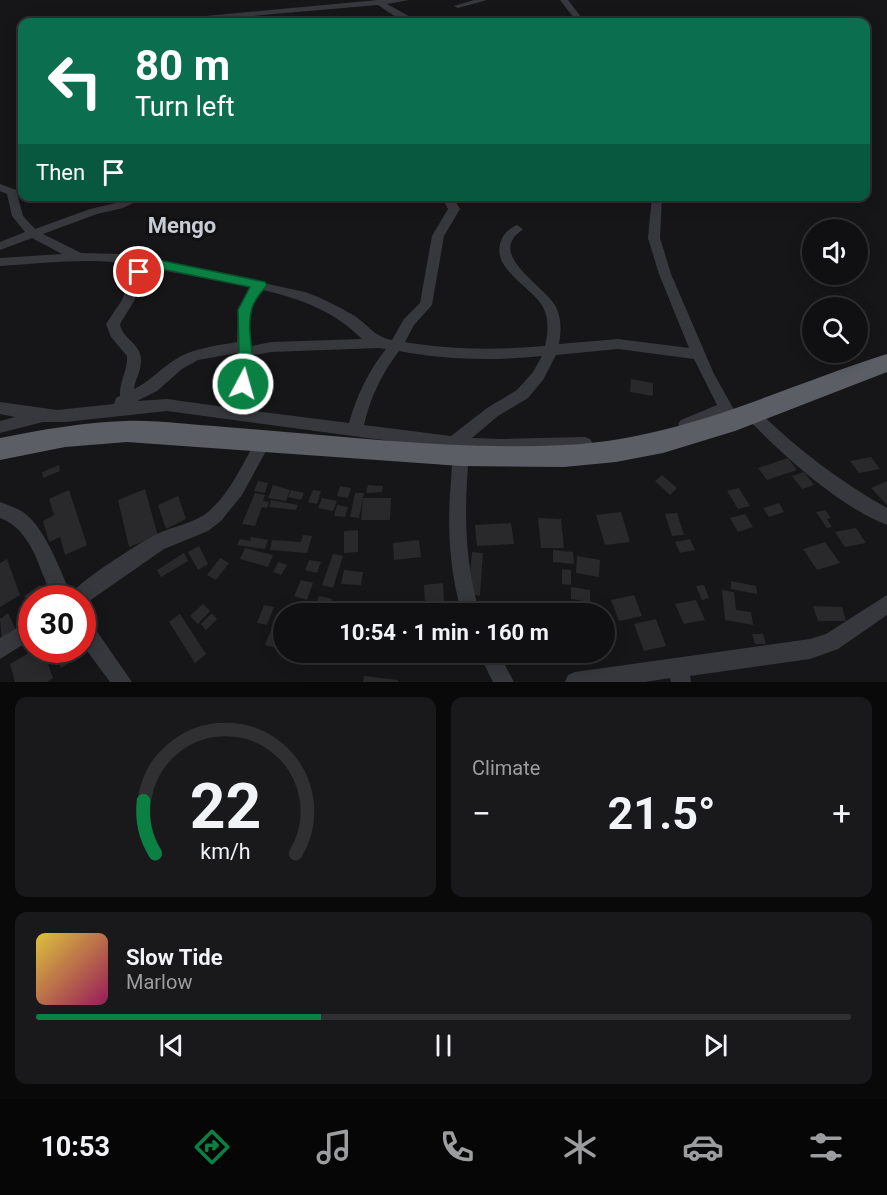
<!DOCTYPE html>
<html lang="en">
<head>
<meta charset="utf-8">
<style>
	body { margin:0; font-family:Roboto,sans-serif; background:#19191b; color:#f1f3f6; height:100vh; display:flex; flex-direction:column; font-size:22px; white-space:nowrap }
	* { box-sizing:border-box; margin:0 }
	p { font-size:20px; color:#9c9d9f }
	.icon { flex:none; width:33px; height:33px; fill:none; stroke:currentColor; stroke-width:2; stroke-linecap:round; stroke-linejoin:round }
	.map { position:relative; height:682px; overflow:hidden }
	.side { display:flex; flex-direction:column; gap:15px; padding:15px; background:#09090a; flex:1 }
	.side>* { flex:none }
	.hud { position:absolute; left:18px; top:18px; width:852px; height:183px; border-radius:12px; box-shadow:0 3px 15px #0003,0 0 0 2px #303032; background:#0b6e4f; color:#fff; overflow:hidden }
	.tools { position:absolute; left:802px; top:219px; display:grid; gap:12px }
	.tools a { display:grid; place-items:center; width:66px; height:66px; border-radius:50%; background:#101012; box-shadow:0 3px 15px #0003,0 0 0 2px #303032; font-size:30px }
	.speed { position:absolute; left:18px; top:585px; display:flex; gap:12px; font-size:30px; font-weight:700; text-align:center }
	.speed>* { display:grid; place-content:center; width:78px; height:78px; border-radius:50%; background:#101012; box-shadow:0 3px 15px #0003,0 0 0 2px #303032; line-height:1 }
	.speed .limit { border:9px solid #d22; background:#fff; color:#111 }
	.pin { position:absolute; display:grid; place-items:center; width:51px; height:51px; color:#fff; margin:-26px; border:3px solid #fff; border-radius:50%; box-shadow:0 2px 6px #0007 }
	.me { position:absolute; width:66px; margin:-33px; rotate:6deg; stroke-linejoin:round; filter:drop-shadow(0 0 4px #0008) }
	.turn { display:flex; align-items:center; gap:21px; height:126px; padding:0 18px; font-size:27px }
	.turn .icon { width:78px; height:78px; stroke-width:2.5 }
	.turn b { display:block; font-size:42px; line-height:51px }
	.then { display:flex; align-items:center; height:57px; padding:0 18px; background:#0003; gap:12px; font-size:22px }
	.big { font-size:45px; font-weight:700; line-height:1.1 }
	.side .card { flex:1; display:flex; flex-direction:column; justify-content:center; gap:9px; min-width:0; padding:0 21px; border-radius:12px; background:#19191b }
	.side .dial { align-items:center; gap:0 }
	.dial svg { height:156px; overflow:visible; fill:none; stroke:#303032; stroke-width:7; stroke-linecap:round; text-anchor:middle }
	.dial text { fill:#f1f3f6; stroke:none }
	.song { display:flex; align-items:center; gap:18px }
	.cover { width:72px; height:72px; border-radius:9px; background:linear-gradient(135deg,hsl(50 70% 55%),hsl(330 70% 35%)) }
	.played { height:6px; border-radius:3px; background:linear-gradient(90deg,#0b8043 35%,#303032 35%) }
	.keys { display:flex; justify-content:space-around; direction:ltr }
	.heat { display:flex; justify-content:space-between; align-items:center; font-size:33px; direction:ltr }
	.side .tiles { flex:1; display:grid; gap:15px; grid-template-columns:1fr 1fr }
	.card:last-child { grid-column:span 2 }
	.trip { position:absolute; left:273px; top:603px; width:342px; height:60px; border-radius:30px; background:#101012; box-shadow:0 3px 15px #0003,0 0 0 2px #303032; font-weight:700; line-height:60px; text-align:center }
	.dock { display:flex; height:96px; justify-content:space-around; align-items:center; background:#060607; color:#9c9d9f }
	.dock .icon { width:42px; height:42px }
	.dock .current { color:#0b8043 }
	.dock b { font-size:27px; color:#f1f3f6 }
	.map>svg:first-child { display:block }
	.building { fill:#29292c }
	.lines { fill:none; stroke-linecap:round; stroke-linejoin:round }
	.minor { fill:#37383d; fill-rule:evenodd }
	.trunk { fill:#5b5e65; fill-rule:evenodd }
	.route { fill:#0b8043; stroke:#07532c; stroke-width:1.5 }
	.labels { text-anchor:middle; stroke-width:6; stroke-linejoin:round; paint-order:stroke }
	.quarter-label { font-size:22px; font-weight:bold; fill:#c9ccd4; stroke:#111113 }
</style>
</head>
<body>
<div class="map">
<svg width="887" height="682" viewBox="0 0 887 682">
	<rect width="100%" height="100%" fill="#161618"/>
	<path class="building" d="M 631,379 L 653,383 L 653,396 L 630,392 Z
		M 871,457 L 880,469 L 859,473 L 850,461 Z
		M 788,458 L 797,470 L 767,480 L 758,468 Z
		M 59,465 L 60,471 L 43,478 L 42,472 Z
		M 804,472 L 814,485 L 802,489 L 792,476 Z
		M 662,475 L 677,488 L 670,495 L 655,481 Z
		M 258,481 L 268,483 L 265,493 L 254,491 Z
		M 887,481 L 887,505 L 871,488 Z
		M 273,485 L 290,490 L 286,501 L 268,498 Z
		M 368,485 L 383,486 L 382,492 L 366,493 Z
		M 340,486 L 351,488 L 348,498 L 337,496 Z
		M 739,488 L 750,506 L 738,509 L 727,491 Z
		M 145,489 L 158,536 L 129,547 L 118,500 Z
		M 69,490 L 87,545 L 65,555 L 60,537 L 49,542 L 43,521 L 54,515 L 49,499 Z
		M 291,490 L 304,493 L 301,500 L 288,497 Z
		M 313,490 L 321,491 L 317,504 L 308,502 Z
		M 255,493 L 265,495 L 263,501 L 269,502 L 267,508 L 262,507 L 255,526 L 242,524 Z
		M 355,493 L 364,493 L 359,518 L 350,517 Z
		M 178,496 L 186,519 L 166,529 L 158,505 Z
		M 322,498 L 337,501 L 333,511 L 318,508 Z
		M 363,498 L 391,498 L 390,520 L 361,520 Z
		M 271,500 L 298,505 L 296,510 L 269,507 Z
		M 779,503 L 784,512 L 769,517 L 763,508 Z
		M 337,505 L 348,507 L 345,517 L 334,516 Z
		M 825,510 L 831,518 L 827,519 L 832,527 L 827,528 L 816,512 Z
		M 621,512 L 630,542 L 605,545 L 596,515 Z
		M 677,513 L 684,535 L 672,536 L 665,514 Z
		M 745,514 L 753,527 L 738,532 L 730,518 Z
		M 538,518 L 561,519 L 564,548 L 541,548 Z
		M 511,523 L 514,544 L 477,546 L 475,525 Z
		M 856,528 L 866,543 L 845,547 L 835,532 Z
		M 358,530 L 358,552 L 344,553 L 344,531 Z
		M 303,535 L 312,536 L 307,553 L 270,550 L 272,540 L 301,542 Z
		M 251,537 L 268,540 L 265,549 L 237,545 L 240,539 L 250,541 Z
		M 690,539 L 695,550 L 680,553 L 675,542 Z
		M 419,540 L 421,557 L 394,560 L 393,543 Z
		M 825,542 L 840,563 L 817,570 L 803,549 Z
		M 199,546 L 208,564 L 198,570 L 188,552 Z
		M 245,548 L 273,555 L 268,567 L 240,559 Z
		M 553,550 L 573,552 L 574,564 L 553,562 Z
		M 472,552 L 483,553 L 480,596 L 468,594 Z
		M 184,553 L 188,561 L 161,577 L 157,570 Z
		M 333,554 L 343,556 L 333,588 L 322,585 Z
		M 577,556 L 600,560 L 599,577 L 576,573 Z
		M 220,558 L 229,563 L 216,580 L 207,575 Z
		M 7,559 L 20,595 L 0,607 L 0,563 Z
		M 309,560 L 321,562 L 317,573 L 305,570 Z
		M 278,562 L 287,565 L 281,575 L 273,572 Z
		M 562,569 L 571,570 L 571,585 L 562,584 Z
		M 344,570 L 363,572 L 361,585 L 341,584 Z
		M 301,580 L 313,583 L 307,600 L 294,596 Z
		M 731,581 L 756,586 L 757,594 L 731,589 Z
		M 443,583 L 444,602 L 425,604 L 424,585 Z
		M 40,585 L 49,598 L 32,598 L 32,607 L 24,596 Z
		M 704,585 L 709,598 L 702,600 L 696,586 Z
		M 571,587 L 590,590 L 590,602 L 571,599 Z
		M 722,590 L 734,592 L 736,610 L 751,612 L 753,625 L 725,620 Z
		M 634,595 L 642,616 L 619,621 L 611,600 Z
		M 319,596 L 332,599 L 327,614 L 313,614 Z
		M 696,600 L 705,620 L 684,624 L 675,604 Z
		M 294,603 L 306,605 L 303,614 L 290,614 Z
		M 203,604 L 210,611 L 198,624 L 190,616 Z
		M 264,605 L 274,607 L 267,625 L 257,623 Z
		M 813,606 L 842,607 L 846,621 L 818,621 Z
		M 391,608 L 391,614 L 371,614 L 371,609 Z
		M 8,613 L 17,632 L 2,642 L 0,619 Z
		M 212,613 L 217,619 L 206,630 L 201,624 Z
		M 180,614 L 206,654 L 195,663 L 169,622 Z
		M 656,619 L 666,646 L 644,651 L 634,624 Z
		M 274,622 L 284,624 L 275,648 L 265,645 Z
		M 752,634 L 763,634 L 766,644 L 755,644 Z
		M 34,650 L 43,650 L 53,678 L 47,682 L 15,682 L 10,664 Z
		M 54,650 L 65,650 L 70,662 L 61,668 Z
		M 301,652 L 315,652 L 311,665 L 298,662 Z
		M 364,676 L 398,680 L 398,682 L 363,682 Z"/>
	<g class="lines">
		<path class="minor" d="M 378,0 L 409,0 L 387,4 L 420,22 C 404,24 391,14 378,5 L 184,22 L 180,20 L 184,18 Z
			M 474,0 L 487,0 L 458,8 L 454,6 Z
			M 560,0 L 568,0 L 585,22 L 577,22 Z
			M 0,184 L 16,190 L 23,216 L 35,229 L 90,209 L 116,203 L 132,196 L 148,196 L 123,208 L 97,214 L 43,234 L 81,253 L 121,254 L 149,258 L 305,292 C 322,298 338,306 353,315 C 368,324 374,337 392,340 L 404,319 L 420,303 L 432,236 L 448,209 L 441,196 L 452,196 L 460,209 L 444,236 L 432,305 L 414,325 L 405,342 C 451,350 499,350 545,346 C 548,334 549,320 544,309 C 535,288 490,270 501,241 C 503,234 510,228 517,225 L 523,229 C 520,232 515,235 513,239 C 498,261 548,290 556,307 C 562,319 561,332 559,344 L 618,339 L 689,348 L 659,274 L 648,238 L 652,196 L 662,196 L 660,238 L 671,274 L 714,374 L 737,415 L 735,419 L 730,421 L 725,419 L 723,416 L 686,430 L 681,428 L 678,424 L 681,420 L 717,405 L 694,359 L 618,349 L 556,355 L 543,380 L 528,398 L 498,416 L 472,438 L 501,439 L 585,437 L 590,439 L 593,444 L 590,449 L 585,451 L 501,453 L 467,450 L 469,455 C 464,509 464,561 480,614 L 462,614 C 449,569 447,526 451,480 C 452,471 451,457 457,450 L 167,411 L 65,422 L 43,422 L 0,433 L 0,421 L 15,417 L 0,414 L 0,402 L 57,410 L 114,404 L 116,398 L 120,396 C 119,382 128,370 127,356 L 111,337 L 106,324 L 122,300 L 133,272 L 138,265 C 93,257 46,263 0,266 L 0,258 L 62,254 L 32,238 L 0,250 L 0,242 L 25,232 L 12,216 L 7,194 L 0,191 ZM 150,268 L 251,287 L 238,310 L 237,342 C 215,346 192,348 173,361 C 159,370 149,382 134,389 C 135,380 141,371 141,361 C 142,344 122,339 120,324 L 134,301 L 144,274 ZM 263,290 C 301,299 334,311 362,339 L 271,342 L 252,346 C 247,327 249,303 263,290 ZM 379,348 L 386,349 C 369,370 356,397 349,423 L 255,411 L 250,399 L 250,356 L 271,352 ZM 399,351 C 446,360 494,361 542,356 L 533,372 L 517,390 L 487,408 L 451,436 L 364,425 C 370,398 382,373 399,351 ZM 237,353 L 236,399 L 239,409 L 167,399 L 137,401 L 157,391 L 182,369 L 198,360 Z
			M 753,409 L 758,411 C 797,449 839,481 887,508 L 887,525 C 840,507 782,455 748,419 L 746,415 L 748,411 Z
			M 264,434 L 269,435 L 272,440 L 242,495 L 221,521 L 208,531 L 164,549 L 82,606 L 82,598 L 53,598 C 39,571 33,530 0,518 L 0,502 C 10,506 21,509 29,517 C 47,534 61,572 71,595 C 77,582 141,542 157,534 C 172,527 190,524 204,515 C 230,496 243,462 259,435 Z
			M 887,595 L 887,615 L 838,649 L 810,659 L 690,676 L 691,682 L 671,682 L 670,678 L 645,682 L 565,682 L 568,675 L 575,672 L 810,639 L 826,634 Z
			M 82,618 L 89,620 L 132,682 L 110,682 L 82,644 Z
			M 32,619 L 32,639 L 0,659 L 0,638 Z
			M 478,652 L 498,652 L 514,682 L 493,682 Z"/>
		<path class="trunk" d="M 887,354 L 887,372 L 735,431 L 663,453 L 616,462 L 564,467 L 461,466 L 127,442 L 65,447 L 0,460 L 0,438 C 42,430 83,422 126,421 C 158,420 193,425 225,427 C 337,435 453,451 565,445 C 686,438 776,389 887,354 Z"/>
	</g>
	<path class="route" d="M 149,258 L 265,282 L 267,285 C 261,293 255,298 252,308 C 244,333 260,364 248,388 L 243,390 L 235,384 L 239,352 L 238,310 L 250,287 L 152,267 L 143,275 L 134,275 L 134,269 Z"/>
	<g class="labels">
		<g class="quarter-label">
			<text x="182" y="233">Mengo</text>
		</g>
	</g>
</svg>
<div class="tools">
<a><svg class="icon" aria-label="sound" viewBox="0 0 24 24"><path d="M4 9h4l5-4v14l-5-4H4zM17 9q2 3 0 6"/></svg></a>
<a><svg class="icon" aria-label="search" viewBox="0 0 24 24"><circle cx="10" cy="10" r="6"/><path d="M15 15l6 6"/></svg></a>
</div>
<div class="speed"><div class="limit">30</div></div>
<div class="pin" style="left:139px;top:272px;background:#d93025"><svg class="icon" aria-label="arrive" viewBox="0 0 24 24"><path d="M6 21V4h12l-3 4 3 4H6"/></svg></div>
<svg class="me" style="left:243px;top:384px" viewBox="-20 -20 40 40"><circle r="17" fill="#0b8043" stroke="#fff" stroke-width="3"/><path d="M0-11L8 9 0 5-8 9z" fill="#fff"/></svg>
<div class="trip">10:54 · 1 min · 160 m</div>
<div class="hud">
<div class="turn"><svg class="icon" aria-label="left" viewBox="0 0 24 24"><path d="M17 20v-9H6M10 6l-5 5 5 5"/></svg><div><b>80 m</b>Turn left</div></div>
<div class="then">Then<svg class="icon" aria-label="arrive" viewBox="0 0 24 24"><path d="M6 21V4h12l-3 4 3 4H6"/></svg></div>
</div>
</div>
<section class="side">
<div class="tiles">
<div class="card dial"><svg viewBox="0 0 100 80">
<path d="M14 69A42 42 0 1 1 86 69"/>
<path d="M14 69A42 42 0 0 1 8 42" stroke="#0b8043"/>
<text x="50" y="56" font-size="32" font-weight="700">22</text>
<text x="50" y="72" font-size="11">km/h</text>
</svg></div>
<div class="card"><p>Climate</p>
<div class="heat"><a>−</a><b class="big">21.5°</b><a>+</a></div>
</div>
<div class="card">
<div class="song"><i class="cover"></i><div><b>Slow Tide</b><p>Marlow</p></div></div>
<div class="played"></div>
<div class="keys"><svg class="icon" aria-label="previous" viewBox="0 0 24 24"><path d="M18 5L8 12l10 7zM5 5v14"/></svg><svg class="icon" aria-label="pause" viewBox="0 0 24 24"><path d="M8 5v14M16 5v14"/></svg><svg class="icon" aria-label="next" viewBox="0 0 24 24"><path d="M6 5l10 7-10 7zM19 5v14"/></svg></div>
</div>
</div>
</section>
<nav class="dock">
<b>10:53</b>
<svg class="icon current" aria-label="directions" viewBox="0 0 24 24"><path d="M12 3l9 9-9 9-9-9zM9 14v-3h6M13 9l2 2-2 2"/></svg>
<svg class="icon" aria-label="music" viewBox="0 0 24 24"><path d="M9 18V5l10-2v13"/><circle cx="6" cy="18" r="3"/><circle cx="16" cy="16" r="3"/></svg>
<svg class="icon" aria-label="phone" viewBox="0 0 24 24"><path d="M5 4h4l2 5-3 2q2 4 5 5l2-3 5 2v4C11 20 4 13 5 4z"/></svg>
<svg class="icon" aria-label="climate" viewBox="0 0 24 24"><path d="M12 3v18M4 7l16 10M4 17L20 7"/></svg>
<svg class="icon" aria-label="car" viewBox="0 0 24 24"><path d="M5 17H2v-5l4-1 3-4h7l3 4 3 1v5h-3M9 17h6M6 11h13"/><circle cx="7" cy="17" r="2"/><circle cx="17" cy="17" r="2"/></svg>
<svg class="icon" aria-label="filters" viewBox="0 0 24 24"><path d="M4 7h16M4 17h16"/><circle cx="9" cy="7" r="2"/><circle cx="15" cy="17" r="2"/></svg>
</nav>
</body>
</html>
